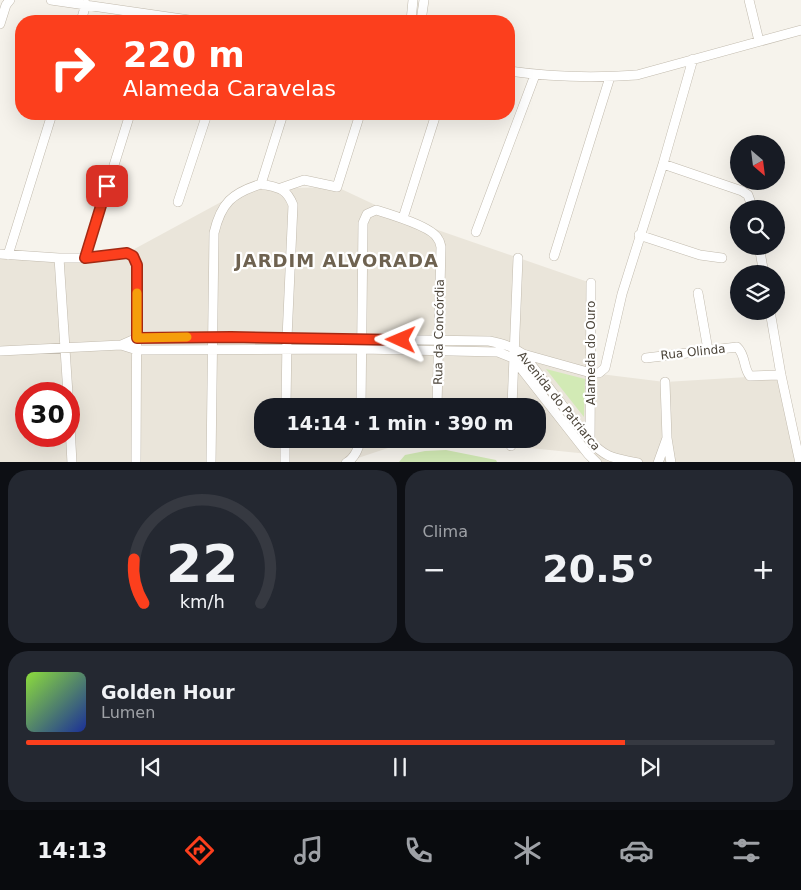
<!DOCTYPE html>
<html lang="pt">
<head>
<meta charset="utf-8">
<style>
	body { margin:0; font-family:"DejaVu Sans",sans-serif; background:#242831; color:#f1f3f6; height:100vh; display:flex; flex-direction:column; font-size:19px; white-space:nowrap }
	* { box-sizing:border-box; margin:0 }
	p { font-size:16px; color:#9ea1a6 }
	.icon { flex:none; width:28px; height:28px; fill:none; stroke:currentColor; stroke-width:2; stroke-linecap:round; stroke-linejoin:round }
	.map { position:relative; height:462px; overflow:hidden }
	.drawer { display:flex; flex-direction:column; gap:8px; padding:8px; background:#0d0f14; flex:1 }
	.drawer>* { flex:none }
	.hud { position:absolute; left:15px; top:15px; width:500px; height:105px; border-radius:20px; box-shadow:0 5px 20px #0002; background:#fc3f1d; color:#fff; overflow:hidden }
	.needle { width:32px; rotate:152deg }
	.controls { position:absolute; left:730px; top:135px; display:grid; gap:10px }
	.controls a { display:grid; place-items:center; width:55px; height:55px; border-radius:50%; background:#171b24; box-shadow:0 5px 20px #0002; font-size:25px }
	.speed { position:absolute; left:15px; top:382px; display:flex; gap:10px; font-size:25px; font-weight:700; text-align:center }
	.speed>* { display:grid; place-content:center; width:65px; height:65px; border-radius:50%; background:#171b24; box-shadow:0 5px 20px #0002; line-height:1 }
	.speed .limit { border:8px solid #d22; background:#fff; color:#111 }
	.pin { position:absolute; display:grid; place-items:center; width:42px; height:42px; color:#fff; margin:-21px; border-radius:10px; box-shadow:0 2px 8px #0006 }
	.me { position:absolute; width:55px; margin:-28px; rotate:271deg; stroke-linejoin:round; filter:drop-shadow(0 0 4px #0008) }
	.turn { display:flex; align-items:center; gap:18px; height:105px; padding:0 25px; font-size:22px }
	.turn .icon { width:65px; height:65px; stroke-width:2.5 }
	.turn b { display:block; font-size:35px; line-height:42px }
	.big { font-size:38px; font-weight:800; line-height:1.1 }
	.drawer .card { flex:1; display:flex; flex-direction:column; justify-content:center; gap:8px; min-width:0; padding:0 18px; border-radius:20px; background:#242831 }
	.drawer .dial { align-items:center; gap:0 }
	.dial svg { height:130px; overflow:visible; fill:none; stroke:#363941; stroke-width:7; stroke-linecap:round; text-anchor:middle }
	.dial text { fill:#f1f3f6; stroke:none }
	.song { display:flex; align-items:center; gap:15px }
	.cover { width:60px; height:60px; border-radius:8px; background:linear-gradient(135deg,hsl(90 70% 55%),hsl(230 70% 35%)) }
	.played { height:5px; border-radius:2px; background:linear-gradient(90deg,#fc3f1d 80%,#363941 80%) }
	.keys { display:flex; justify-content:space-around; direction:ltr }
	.heat { display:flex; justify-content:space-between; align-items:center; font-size:28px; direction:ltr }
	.drawer .tiles { flex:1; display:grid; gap:8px; grid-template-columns:1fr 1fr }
	.card:last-child { grid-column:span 2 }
	.trip { position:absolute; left:254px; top:398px; width:292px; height:50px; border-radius:20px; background:#171b24; box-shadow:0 5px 20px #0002; font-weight:800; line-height:50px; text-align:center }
	.dock { display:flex; height:80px; justify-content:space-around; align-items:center; background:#090b0e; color:#9ea1a6 }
	.dock .icon { width:35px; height:35px }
	.dock .selected { color:#fc3f1d }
	.dock b { font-size:22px; color:#f1f3f6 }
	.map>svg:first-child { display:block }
	.residential { fill:#eae5da; fill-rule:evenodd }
	.green { fill:#d2eab5 }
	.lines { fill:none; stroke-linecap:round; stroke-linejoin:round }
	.street-casing { stroke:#c2bbae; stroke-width:10 }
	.street { stroke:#fff; stroke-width:9 }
	.route-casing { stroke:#a42913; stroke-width:12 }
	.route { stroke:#fc3f1d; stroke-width:9 }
	.slow { stroke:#f59e0b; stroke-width:9 }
	.labels { text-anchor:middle; stroke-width:4.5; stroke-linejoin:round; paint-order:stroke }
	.street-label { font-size:12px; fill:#4b4439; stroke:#fff }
	.district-label { font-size:18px; font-weight:bold; letter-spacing:1px; fill:#6e6250; stroke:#fff }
</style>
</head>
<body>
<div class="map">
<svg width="801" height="463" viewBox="0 0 801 463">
	<rect width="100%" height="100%" fill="#f6f3ec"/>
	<path class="residential" d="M 337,187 L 403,218 L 591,283 L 592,373 L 665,382 L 781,375 L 800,462 L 597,462 L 588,454 L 511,446 L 473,439 L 538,439 L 538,406 L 262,406 L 262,439 L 415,439 L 346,462 L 0,462 L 0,254 L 59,258 L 127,253 L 245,189 ZM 26,394 L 69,394 L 69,436 L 26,436 Z"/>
	<path class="green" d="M 546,369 L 585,379 L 584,417 Z
		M 446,450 L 496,460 L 497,462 L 399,462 L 405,455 L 425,451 Z"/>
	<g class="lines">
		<g class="street-casing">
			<path id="street" d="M 51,0 L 196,21
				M 749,0 L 759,41
				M 81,21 L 86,4
				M 411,21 L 413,0
				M 421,21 L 424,0
				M 0,24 L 6,5 L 10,0
				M 509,71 C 551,77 595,78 637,75 L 801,30
				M 663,164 L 742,191 L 748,195 L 753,209
				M 261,184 C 278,188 286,187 293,205 L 287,338 L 286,406
				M 261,184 L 283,114
				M 281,188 L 304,180 L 337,187 L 360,114
				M 178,202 L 207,114
				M 403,218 L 436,114
				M 476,232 L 535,75
				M 639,235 L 700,255 L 722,258
				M 759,246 L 764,274
				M 0,254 L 59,258 L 85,258 L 127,253 L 133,256 L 137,265 L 136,463
				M 8,255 L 52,114
				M 554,256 L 610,77
				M 59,258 L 68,394
				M 85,258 L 130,114
				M 698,293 L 708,350
				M 770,311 L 781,375 L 800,463
				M 121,345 L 137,338 L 213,337 L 489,341 C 503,344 512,346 523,354 L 590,441 C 607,459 615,458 638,463
				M 0,351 L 121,345 L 137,350 L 362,349 L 498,352 L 513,358 L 516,362 L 588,454 L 597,463
				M 523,354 L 591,373 L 599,373 L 605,368 L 622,294 L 663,164 L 693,59
				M 646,358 L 737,347 C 746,355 743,368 750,376 L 781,375
				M 665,382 L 667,438 L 671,463
				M 361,406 L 363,223 L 367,214 L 376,210 C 389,214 433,227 438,239 C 440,241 440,244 441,247 L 437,406
				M 512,406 L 518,258
				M 69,408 L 72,463
				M 590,442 L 591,283
				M 511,446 L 511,439
				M 211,463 L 214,233 C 221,203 232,193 261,184
				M 285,463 L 285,439
				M 346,463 C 355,458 358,449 361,439
				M 658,463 L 667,438"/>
		</g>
		<use href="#street" class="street"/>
	</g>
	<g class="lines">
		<g class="route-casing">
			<path id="route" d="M 107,186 L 85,258 L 127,253 L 133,256 L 137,265 L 137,338 L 231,337 L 401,340"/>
		</g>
		<use href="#route" class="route"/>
		<path class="slow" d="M 137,293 L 137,338 L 187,337"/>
	</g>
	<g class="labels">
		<g class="street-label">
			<text transform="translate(439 332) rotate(-89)" y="4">Rua da Concórdia</text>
			<text transform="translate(693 352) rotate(-6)" y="4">Rua Olinda</text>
			<text transform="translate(591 353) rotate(-90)" y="4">Alameda do Ouro</text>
			<text transform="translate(559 401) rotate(51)" y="4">Avenida do Patriarca</text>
		</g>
		<g class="district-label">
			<text x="337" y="267">JARDIM ALVORADA</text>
		</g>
	</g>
</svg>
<div class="controls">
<a><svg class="needle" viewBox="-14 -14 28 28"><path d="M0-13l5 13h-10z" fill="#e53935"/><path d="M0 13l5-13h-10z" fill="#9ea1a6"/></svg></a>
<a><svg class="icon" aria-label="search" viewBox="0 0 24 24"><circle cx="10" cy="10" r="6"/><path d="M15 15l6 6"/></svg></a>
<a><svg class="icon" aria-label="layers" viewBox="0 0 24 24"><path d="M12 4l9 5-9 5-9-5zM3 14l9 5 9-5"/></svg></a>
</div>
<div class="speed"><div class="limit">30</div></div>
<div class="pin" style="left:107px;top:186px;background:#d93025"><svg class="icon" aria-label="arrive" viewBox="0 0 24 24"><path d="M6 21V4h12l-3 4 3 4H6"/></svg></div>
<svg class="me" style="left:401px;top:340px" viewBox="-20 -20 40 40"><path d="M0-17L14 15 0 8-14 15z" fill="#fc3f1d" stroke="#fff" stroke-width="4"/></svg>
<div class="trip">14:14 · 1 min · 390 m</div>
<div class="hud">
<div class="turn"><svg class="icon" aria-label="right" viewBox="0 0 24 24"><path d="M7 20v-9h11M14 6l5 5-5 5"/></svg><div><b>220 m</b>Alameda Caravelas</div></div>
</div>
</div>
<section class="drawer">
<div class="tiles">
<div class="card dial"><svg viewBox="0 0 100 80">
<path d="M14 69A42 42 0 1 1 86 69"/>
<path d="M14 69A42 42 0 0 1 8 42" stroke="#fc3f1d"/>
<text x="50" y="56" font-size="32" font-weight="700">22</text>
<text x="50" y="72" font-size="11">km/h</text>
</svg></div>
<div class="card"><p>Clima</p>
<div class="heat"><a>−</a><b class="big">20.5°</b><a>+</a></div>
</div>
<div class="card">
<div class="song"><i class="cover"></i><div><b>Golden Hour</b><p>Lumen</p></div></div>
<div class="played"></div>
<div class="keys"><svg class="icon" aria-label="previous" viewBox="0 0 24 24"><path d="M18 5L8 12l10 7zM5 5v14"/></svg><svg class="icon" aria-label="pause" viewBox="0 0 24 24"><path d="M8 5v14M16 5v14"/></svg><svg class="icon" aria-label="next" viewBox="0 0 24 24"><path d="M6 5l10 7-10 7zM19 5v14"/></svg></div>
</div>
</div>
</section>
<nav class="dock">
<b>14:13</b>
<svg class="icon selected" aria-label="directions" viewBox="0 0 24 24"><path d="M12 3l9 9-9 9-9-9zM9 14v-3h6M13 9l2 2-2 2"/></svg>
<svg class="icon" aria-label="music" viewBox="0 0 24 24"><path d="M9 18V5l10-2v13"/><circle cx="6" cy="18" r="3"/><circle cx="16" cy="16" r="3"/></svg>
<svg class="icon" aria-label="phone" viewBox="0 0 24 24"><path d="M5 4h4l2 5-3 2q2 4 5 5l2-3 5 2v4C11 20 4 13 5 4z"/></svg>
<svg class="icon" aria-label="climate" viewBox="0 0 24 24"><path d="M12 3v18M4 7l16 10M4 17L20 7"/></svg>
<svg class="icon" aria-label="car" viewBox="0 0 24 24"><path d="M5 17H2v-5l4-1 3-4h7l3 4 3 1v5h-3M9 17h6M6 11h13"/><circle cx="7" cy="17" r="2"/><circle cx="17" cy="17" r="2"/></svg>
<svg class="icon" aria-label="filters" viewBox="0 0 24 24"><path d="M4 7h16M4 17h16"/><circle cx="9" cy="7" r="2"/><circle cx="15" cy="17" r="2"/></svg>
</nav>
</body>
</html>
